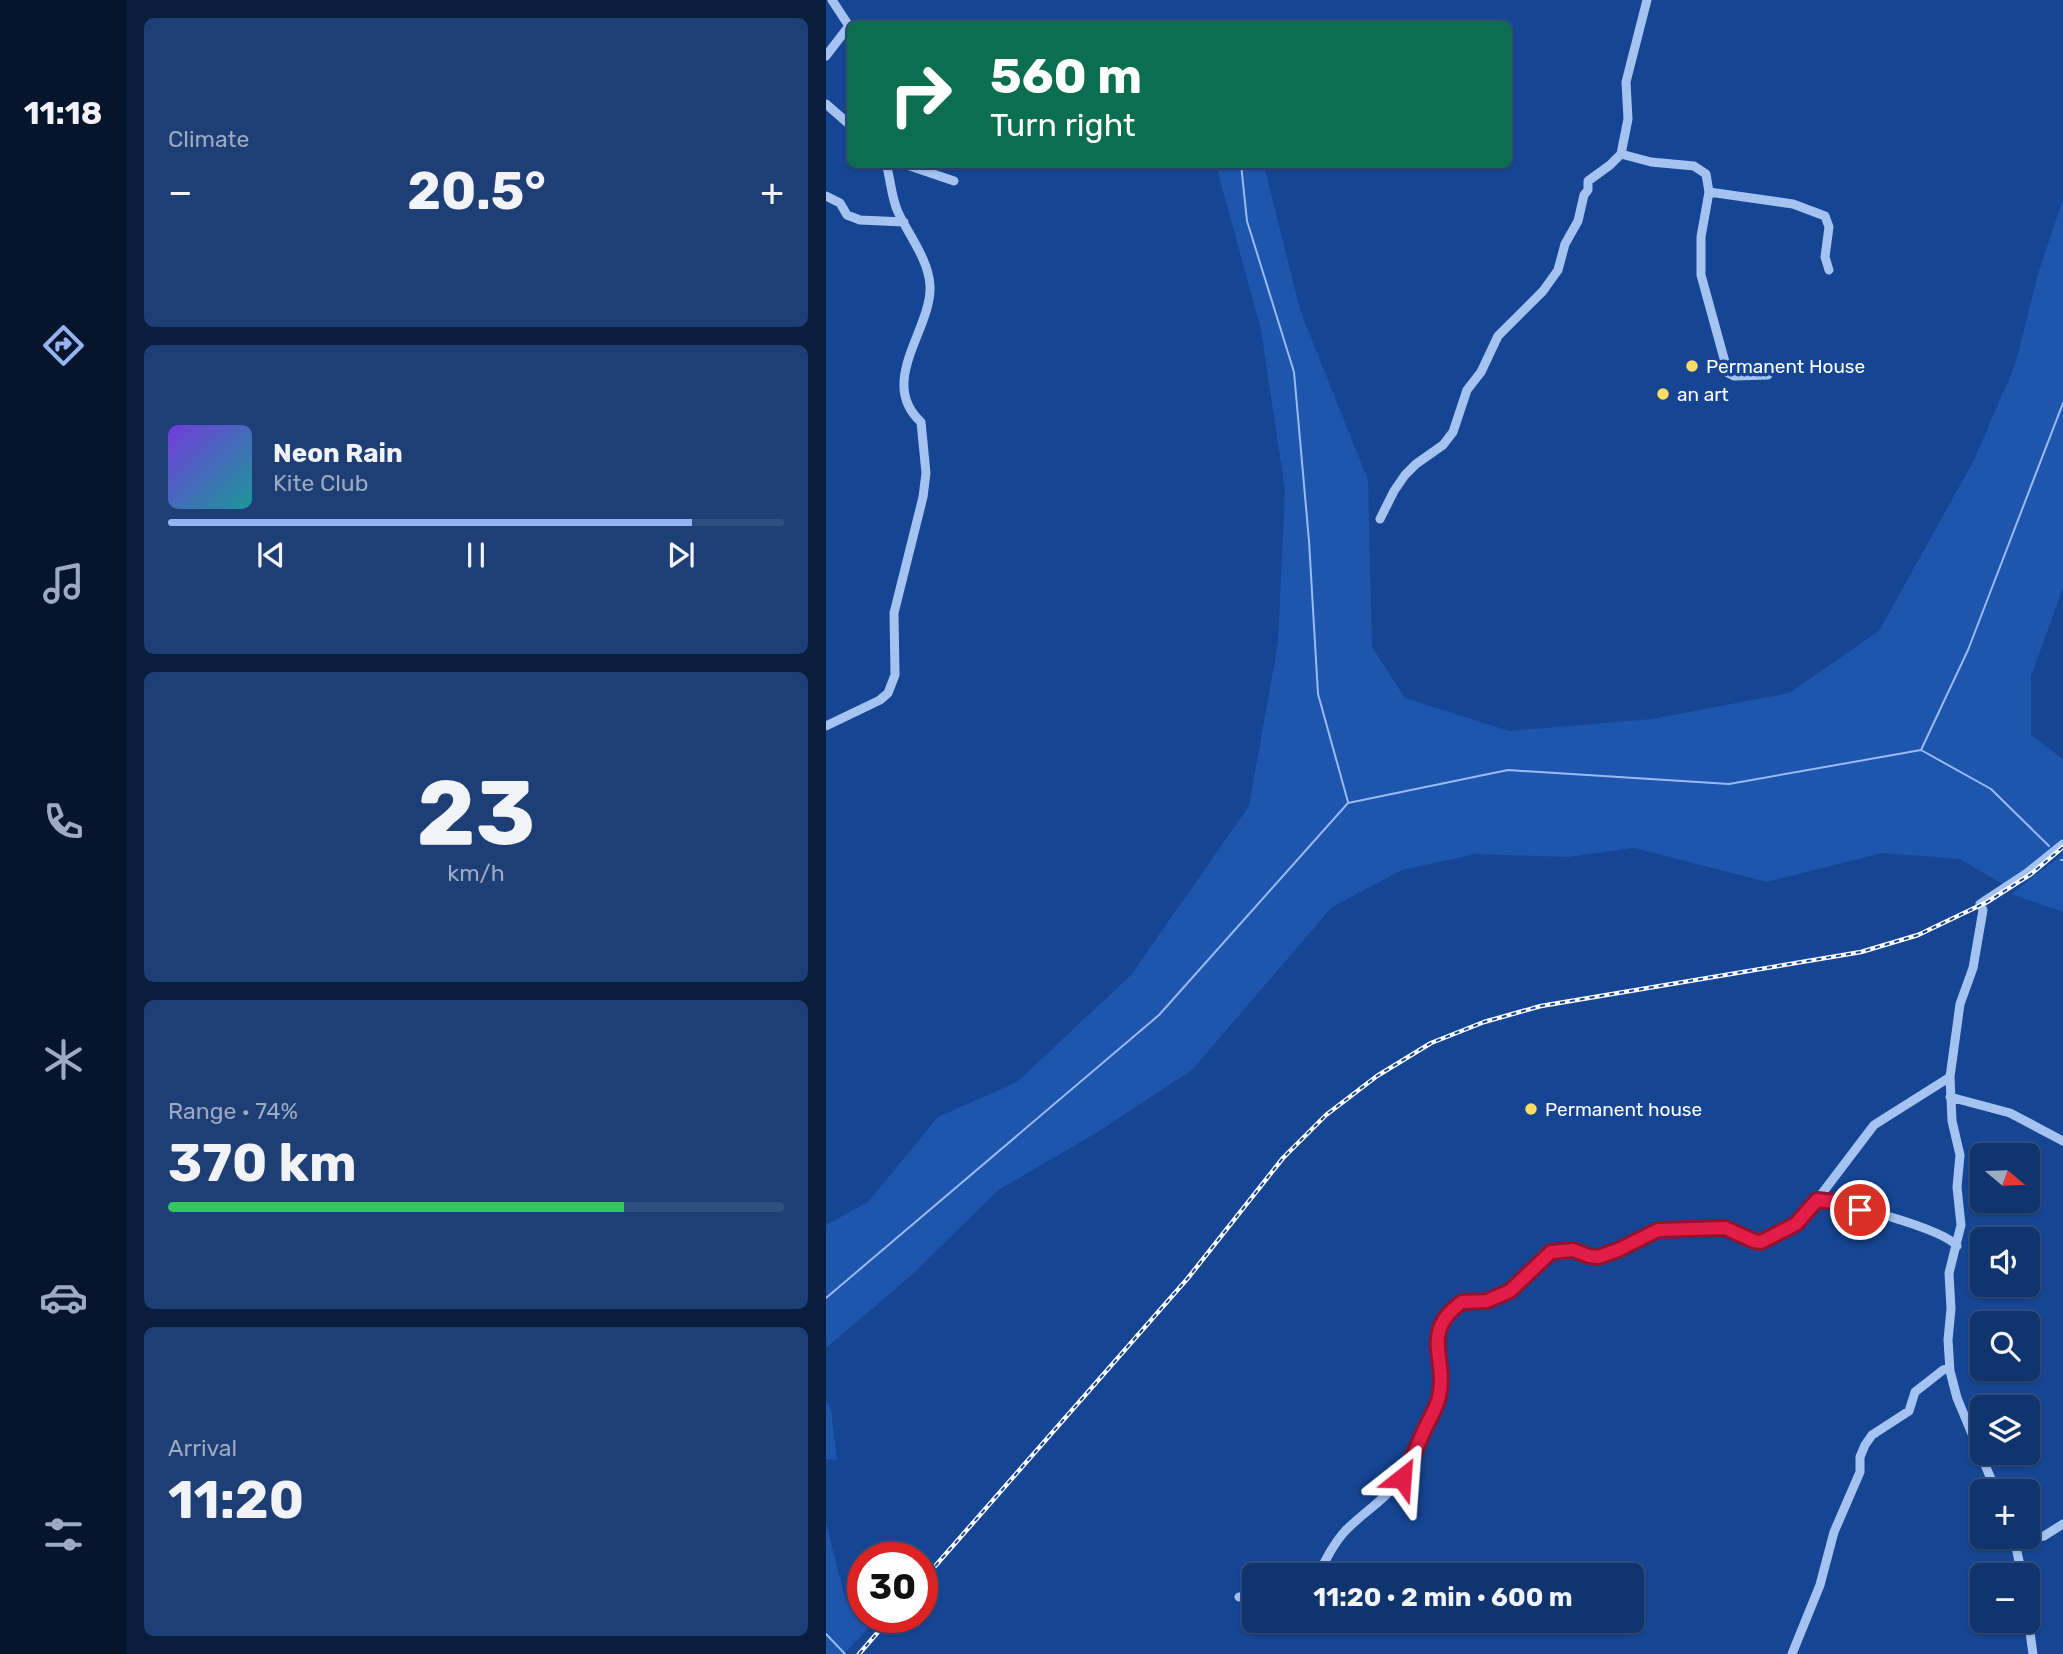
<!DOCTYPE html>
<html lang="en">
<head>
<meta charset="utf-8">
<style>
	body { margin:0; font-family:Rubik,sans-serif; background:#1e3f76; color:#f1f3f6; height:100vh; display:flex; flex-direction:column; font-size:26px; white-space:nowrap }
	* { box-sizing:border-box; margin:0 }
	p { font-size:23px; color:#9caac2 }
	.icon { flex:none; width:38px; height:38px; fill:none; stroke:currentColor; stroke-width:2; stroke-linecap:round; stroke-linejoin:round }
	.map { position:relative; flex:1; overflow:hidden }
	.details { display:flex; flex-direction:column; gap:18px; padding:18px; background:#091d3c; width:700px }
	.details>* { flex:none }
	.banner { position:absolute; left:21px; top:21px; width:665px; height:147px; border-radius:10px; box-shadow:0 2px 5px #0004,0 0 0 2px #304f81; background:#0b6e4f; color:#fff; overflow:hidden }
	.needle { width:46px; rotate:109deg }
	.tools { position:absolute; left:1144px; top:1143px; display:grid; gap:14px }
	.tools a { display:grid; place-items:center; width:70px; height:70px; border-radius:10px; background:#10346e; box-shadow:0 2px 5px #0004,0 0 0 2px #304f81; font-size:35px }
	.speed { position:absolute; left:21px; top:1542px; display:flex; gap:14px; font-size:35px; font-weight:700; text-align:center }
	.speed>* { display:grid; place-content:center; width:91px; height:91px; border-radius:50%; background:#10346e; box-shadow:0 2px 5px #0004,0 0 0 2px #304f81; line-height:1 }
	.speed .limit { border:10px solid #d22; background:#fff; color:#111 }
	.pin { position:absolute; display:grid; place-items:center; width:60px; height:60px; color:#fff; margin:-30px; border:4px solid #fff; border-radius:50%; box-shadow:0 2px 7px #0007 }
	.me { position:absolute; width:77px; margin:-38px; rotate:28deg; stroke-linejoin:round; filter:drop-shadow(0 0 5px #0008) }
	.turn { display:flex; align-items:center; gap:24px; height:147px; padding:0 28px; font-size:32px }
	.turn .icon { width:91px; height:91px; stroke-width:2.5 }
	.turn b { display:block; font-size:49px; line-height:60px }
	.big { font-size:52px; font-weight:700; line-height:1.1 }
	.details .card { flex:1; display:flex; flex-direction:column; justify-content:center; gap:10px; min-width:0; padding:0 24px; border-radius:10px; background:#1e3f76 }
	.details .dial { align-items:center; gap:0 }
	.dial b { font-size:91px; line-height:1 }
	.song { display:flex; align-items:center; gap:21px }
	.cover { width:84px; height:84px; border-radius:10px; background:linear-gradient(135deg,hsl(260 70% 55%),hsl(180 70% 35%)) }
	.played { height:7px; border-radius:4px; background:linear-gradient(90deg,#95b2f1 85%,#304f81 85%) }
	.keys { display:flex; justify-content:space-around; direction:ltr }
	.heat { display:flex; justify-content:space-between; align-items:center; font-size:38px; direction:ltr }
	.charge { height:10px; border-radius:5px; background:linear-gradient(90deg,#34c759 74%,#304f81 0) }
	.trip { position:absolute; left:416px; top:1563px; width:402px; height:70px; border-radius:10px; background:#10346e; box-shadow:0 2px 5px #0004,0 0 0 2px #304f81; font-weight:700; line-height:70px; text-align:center }
	main { display:flex; flex:1; min-height:0 }
	.menu { display:flex; flex-direction:column; width:126px; justify-content:space-around; align-items:center; background:#06152c; color:#9caac2 }
	.menu .icon { width:49px; height:49px }
	.menu .on { color:#95b2f1 }
	.menu b { font-size:32px; color:#f1f3f6 }
	.map>svg:first-child { display:block }
	.green { fill:#1e55ad }
	.lines { fill:none; stroke-linecap:round; stroke-linejoin:round }
	.stream { stroke:#97bcf4; stroke-width:2 }
	.minor { stroke:#a5c3f1; stroke-width:9 }
	.rail-casing { stroke:#fff; stroke-width:4.5 }
	.rail { stroke:#164593; stroke-width:2; stroke-dasharray:5; stroke-linecap:butt }
	.route-casing { stroke:#92132f; stroke-width:18 }
	.route { stroke:#e11d48; stroke-width:12 }
	.poi-dot { fill:#ffdc65; stroke:#164593; stroke-width:2.5 }
	.labels { text-anchor:middle; stroke-width:7; stroke-linejoin:round; paint-order:stroke }
	.poi-label { font-size:19px; fill:#fff; stroke:#164593; text-anchor:start }
</style>
</head>
<body>
<main>
<nav class="menu">
<b>11:18</b>
<svg class="icon on" aria-label="directions" viewBox="0 0 24 24"><path d="M12 3l9 9-9 9-9-9zM9 14v-3h6M13 9l2 2-2 2"/></svg>
<svg class="icon" aria-label="music" viewBox="0 0 24 24"><path d="M9 18V5l10-2v13"/><circle cx="6" cy="18" r="3"/><circle cx="16" cy="16" r="3"/></svg>
<svg class="icon" aria-label="phone" viewBox="0 0 24 24"><path d="M5 4h4l2 5-3 2q2 4 5 5l2-3 5 2v4C11 20 4 13 5 4z"/></svg>
<svg class="icon" aria-label="climate" viewBox="0 0 24 24"><path d="M12 3v18M4 7l16 10M4 17L20 7"/></svg>
<svg class="icon" aria-label="car" viewBox="0 0 24 24"><path d="M5 17H2v-5l4-1 3-4h7l3 4 3 1v5h-3M9 17h6M6 11h13"/><circle cx="7" cy="17" r="2"/><circle cx="17" cy="17" r="2"/></svg>
<svg class="icon" aria-label="filters" viewBox="0 0 24 24"><path d="M4 7h16M4 17h16"/><circle cx="9" cy="7" r="2"/><circle cx="15" cy="17" r="2"/></svg>
</nav>
<section class="details">
<div class="card"><p>Climate</p>
<div class="heat"><a>−</a><b class="big">20.5°</b><a>+</a></div>
</div>
<div class="card">
<div class="song"><i class="cover"></i><div><b>Neon Rain</b><p>Kite Club</p></div></div>
<div class="played"></div>
<div class="keys"><svg class="icon" aria-label="previous" viewBox="0 0 24 24"><path d="M18 5L8 12l10 7zM5 5v14"/></svg><svg class="icon" aria-label="pause" viewBox="0 0 24 24"><path d="M8 5v14M16 5v14"/></svg><svg class="icon" aria-label="next" viewBox="0 0 24 24"><path d="M6 5l10 7-10 7zM19 5v14"/></svg></div>
</div>
<div class="card dial"><b>23</b><p>km/h</p></div>
<div class="card"><p>Range · 74%</p><b class="big">370 km</b><div class="charge"></div></div>
<div class="card"><p>Arrival</p><b class="big">11:20</b></div>
</section>
<div class="map">
<svg width="1237" height="1654" viewBox="0 0 1237 1654">
	<rect width="100%" height="100%" fill="#164593"/>
	<path class="green" d="M 390,165 L 438,165 L 474,310 L 542,480 L 546,647 L 579,698 L 683,731 L 826,719 L 963,693 L 1053,631 L 1148,460 L 1189,365 L 1212,274 L 1237,199 L 1237,588 L 1205,676 L 1205,735 L 1237,759 L 1237,841 L 1178,885 L 1134,859 L 1057,853 L 941,882 L 808,848 L 741,857 L 650,854 L 576,870 L 506,907 L 366,1070 L 270,1133 L 171,1191 L 88,1273 L 0,1348 L 0,1225 L 42,1202 L 112,1117 L 191,1082 L 305,975 L 423,806 L 452,643 L 459,490 L 435,330 Z
		M 1237,854 L 1237,912 L 1185,894 Z
		M 0,1401 L 5,1410 L 11,1460 L 0,1459 Z
		M 0,1523 L 19,1598 L 42,1628 L 18,1654 L 0,1654 Z"/>
	<g class="lines">
		<path class="stream" d="M 415,164 L 421,221 L 468,372 L 483,541 L 492,694 L 522,802
			M 1095,750 L 1142,650 L 1237,403
			M 1235,860 L 1237,860
			M 0,1298 L 333,1015 L 522,803 L 682,770 L 903,784 L 1095,750 L 1165,789 L 1223,846
			M 0,1634 L 19,1654"/>
		<path class="minor" d="M 0,56 L 23,26 L 6,0
			M 0,104 L 24,125
			M 795,154 L 825,162 L 868,166 L 880,174 L 883,192 L 875,237 L 875,275 L 902,373 L 908,376 L 942,375
			M 78,164 L 128,181
			M 883,192 L 967,204 L 999,216 L 1003,227 L 999,257 L 1003,270
			M 0,196 L 14,203 L 21,215 L 34,220 L 78,222
			M 554,519 L 568,491 L 579,475 L 590,464 L 617,445 L 627,432 L 641,390 L 655,372 L 672,336 L 717,291 L 732,270 L 739,244 L 752,221 L 758,195 L 762,190 L 762,181 L 784,165 L 795,154 L 802,119 L 800,82 L 821,0
			M 0,726 L 54,700 L 62,693 L 69,675 L 68,613 L 97,497 L 100,473 L 95,422 C 51,382 106,329 104,286 C 103,260 82,234 72,212 C 65,197 65,180 60,164
			M 1124,1097 L 1184,1113 L 1237,1141
			M 991,1200 L 1048,1125 L 1124,1077
			M 1170,1491 L 1131,1398 L 1124,1371 L 1122,1340 L 1125,1309 L 1123,1273 L 1135,1225 L 1131,1187 L 1134,1155 L 1126,1121 L 1124,1077 L 1134,1004 L 1147,968 L 1157,910 L 1154,904 L 1201,873 L 1237,844
			M 1188,1538 L 1196,1575
			M 1189,1541 L 1218,1536 L 1237,1524
			M 492,1575 C 500,1559 508,1543 520,1530 C 538,1512 560,1499 575,1478 C 587,1464 591,1446 599,1430 C 602,1422 608,1414 611,1406 C 625,1364 591,1334 636,1302 C 653,1298 667,1301 683,1292 C 698,1283 710,1259 726,1252 C 748,1244 755,1259 773,1256 C 796,1252 818,1231 837,1229 C 845,1229 855,1231 864,1231 C 876,1230 889,1227 901,1229 C 912,1231 919,1240 931,1241 C 949,1244 980,1214 991,1200 C 1016,1202 1116,1228 1131,1246
			M 413,1597 L 429,1593
			M 1202,1618 L 1207,1654
			M 966,1654 L 994,1585 L 1008,1532 L 1034,1472 L 1034,1457 L 1039,1445 L 1046,1435 L 1083,1411 L 1089,1392 L 1117,1370 L 1123,1368"/>
		<g class="rail-casing">
			<path id="rail" d="M 96,1581 L 362,1278 L 457,1158 L 500,1115 L 551,1076 L 605,1043 L 658,1022 L 715,1006 L 1035,952 L 1092,935 L 1161,902 L 1205,874 L 1237,847
				M 33,1654 L 65,1617"/>
		</g>
		<use href="#rail" class="rail"/>
	</g>
	<g class="lines">
		<g class="route-casing">
			<path id="route" d="M 576,1478 C 584,1463 591,1448 597,1433 C 602,1421 610,1410 613,1397 C 622,1357 593,1333 636,1302 L 661,1301 L 684,1291 L 725,1252 L 747,1250 L 763,1256 L 772,1257 L 792,1250 L 832,1230 L 899,1228 L 928,1241 L 935,1242 L 970,1224 L 991,1200 L 1009,1202 L 1034,1210"/>
		</g>
		<use href="#route" class="route"/>
	</g>
	<g class="poi-dot">
		<circle cx="866" cy="366" r="7"/>
		<circle cx="837" cy="394" r="7"/>
		<circle cx="705" cy="1109" r="7"/>
	</g>
	<g class="labels">
		<g class="poi-label">
			<text x="880" y="373">Permanent House</text>
			<text x="851" y="401">an art</text>
			<text x="719" y="1116">Permanent house</text>
		</g>
	</g>
</svg>
<div class="tools">
<a><svg class="needle" viewBox="-14 -14 28 28"><path d="M0-13l5 13h-10z" fill="#e53935"/><path d="M0 13l5-13h-10z" fill="#9caac2"/></svg></a>
<a><svg class="icon" aria-label="sound" viewBox="0 0 24 24"><path d="M4 9h4l5-4v14l-5-4H4zM17 9q2 3 0 6"/></svg></a>
<a><svg class="icon" aria-label="search" viewBox="0 0 24 24"><circle cx="10" cy="10" r="6"/><path d="M15 15l6 6"/></svg></a>
<a><svg class="icon" aria-label="layers" viewBox="0 0 24 24"><path d="M12 4l9 5-9 5-9-5zM3 14l9 5 9-5"/></svg></a>
<a>+</a>
<a>−</a>
</div>
<div class="speed"><div class="limit">30</div></div>
<div class="pin" style="left:1034px;top:1210px;background:#d93025"><svg class="icon" aria-label="arrive" viewBox="0 0 24 24"><path d="M6 21V4h12l-3 4 3 4H6"/></svg></div>
<svg class="me" style="left:576px;top:1478px" viewBox="-20 -20 40 40"><path d="M0-17L14 15 0 8-14 15z" fill="#e11d48" stroke="#fff" stroke-width="4"/></svg>
<div class="trip">11:20 · 2 min · 600 m</div>
<div class="banner">
<div class="turn"><svg class="icon" aria-label="right" viewBox="0 0 24 24"><path d="M7 20v-9h11M14 6l5 5-5 5"/></svg><div><b>560 m</b>Turn right</div></div>
</div>
</div>
</main>
</body>
</html>
